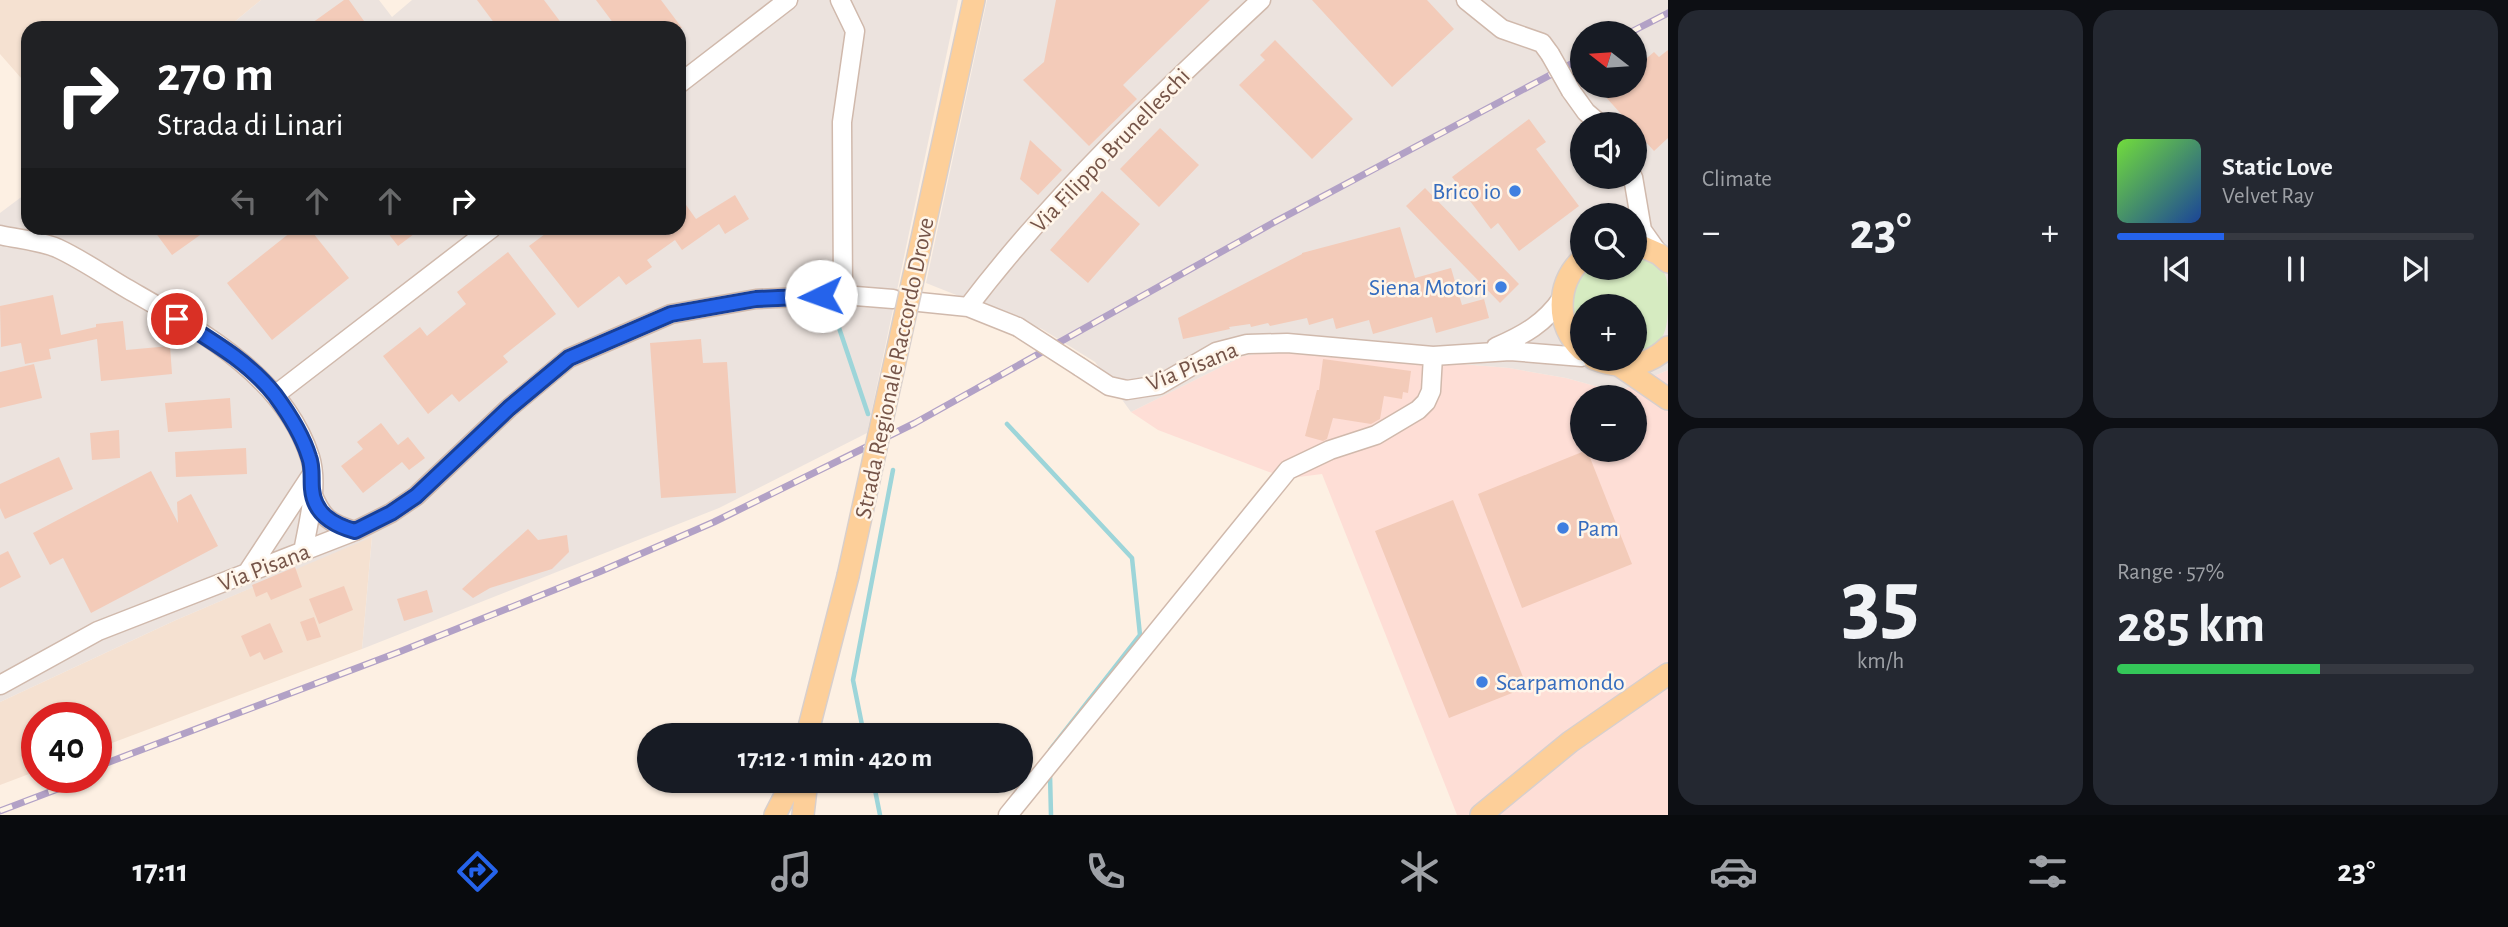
<!DOCTYPE html>
<html lang="en">
<head>
<meta charset="utf-8">
<style>
	body { margin:0; font-family:"Alegreya Sans",sans-serif; background:#242831; color:#f1f3f6; height:100vh; display:flex; flex-direction:column; font-size:26px; white-space:nowrap }
	* { box-sizing:border-box; margin:0 }
	p { font-size:23px; color:#9ea1a6 }
	.icon { flex:none; width:38px; height:38px; fill:none; stroke:currentColor; stroke-width:2; stroke-linecap:round; stroke-linejoin:round }
	.map { position:relative; flex:1; overflow:hidden }
	.details { display:flex; flex-direction:column; gap:10px; padding:10px; background:#0d0f14; width:840px }
	.details>* { flex:none }
	.guide { position:absolute; left:21px; top:21px; width:665px; height:214px; border-radius:21px; box-shadow:0 2px 5px #0004; background:#202124; color:#fff; overflow:hidden }
	.needle { width:46px; rotate:287deg }
	.tools { position:absolute; left:1570px; top:21px; display:grid; gap:14px }
	.tools a { display:grid; place-items:center; width:77px; height:77px; border-radius:50%; background:#171b24; box-shadow:0 2px 5px #0004; font-size:35px }
	.speed { position:absolute; left:21px; top:702px; display:flex; gap:14px; font-size:35px; font-weight:700; text-align:center }
	.speed>* { display:grid; place-content:center; width:91px; height:91px; border-radius:50%; background:#171b24; box-shadow:0 2px 5px #0004; line-height:1 }
	.speed .limit { border:10px solid #d22; background:#fff; color:#111 }
	.pin { position:absolute; display:grid; place-items:center; width:60px; height:60px; color:#fff; margin:-30px; border:4px solid #fff; border-radius:50%; box-shadow:0 2px 7px #0007 }
	.me { position:absolute; width:77px; margin:-38px; rotate:267deg; stroke-linejoin:round; filter:drop-shadow(0 0 5px #0008) }
	.turn { display:flex; align-items:center; gap:24px; height:147px; padding:0 21px; font-size:32px }
	.turn .icon { width:91px; height:91px; stroke-width:2.5 }
	.turn b { display:block; font-size:49px; line-height:60px }
	.lanes { display:flex; align-items:center; height:66px; padding:0 21px; background:#0003; justify-content:center; gap:35px; direction:ltr }
	.lanes .off { opacity:.35 }
	.big { font-size:52px; font-weight:700; line-height:1.1 }
	.details .tile { flex:1; display:flex; flex-direction:column; justify-content:center; gap:10px; min-width:0; padding:0 24px; border-radius:21px; background:#242831 }
	.details .dial { align-items:center; gap:0 }
	.dial b { font-size:91px; line-height:1 }
	.song { display:flex; align-items:center; gap:21px }
	.cover { width:84px; height:84px; border-radius:10px; background:linear-gradient(135deg,hsl(100 70% 55%),hsl(220 70% 35%)) }
	.played { height:7px; border-radius:4px; background:linear-gradient(90deg,#2563eb 30%,#363941 30%) }
	.keys { display:flex; justify-content:space-around; direction:ltr }
	.heat { display:flex; justify-content:space-between; align-items:center; font-size:38px; direction:ltr }
	.charge { height:10px; border-radius:5px; background:linear-gradient(90deg,#34c759 57%,#363941 0) }
	.details .tiles { flex:1; display:grid; gap:10px; grid-template-columns:repeat(2,1fr) }
	.trip { position:absolute; left:637px; top:723px; width:396px; height:70px; border-radius:35px; background:#171b24; box-shadow:0 2px 5px #0004; font-weight:700; line-height:70px; text-align:center }
	.menu { display:flex; height:112px; justify-content:space-around; align-items:center; background:#090b0e; color:#9ea1a6 }
	.menu .icon { width:49px; height:49px }
	.menu .active { color:#2563eb }
	.menu b { font-size:32px; color:#f1f3f6 }
	main { display:flex; flex:1; min-height:0 }
	.map>svg:first-child { display:block }
	.residential { fill:#f5e1d1 }
	.commercial { fill:#feded6; fill-rule:evenodd }
	.industrial { fill:#ece3de; fill-rule:evenodd }
	.green { fill:#d6ebc1 }
	.lines { fill:none; stroke-linecap:round; stroke-linejoin:round }
	.stream { stroke:#9dd5d9; stroke-width:4.5 }
	.building { fill:#f3cbb9 }
	.minor-casing { stroke:#d0b9ac; stroke-width:21 }
	.major-casing { stroke:#d8cfcc; stroke-width:24 }
	.minor { stroke:#fff; stroke-width:18 }
	.major { stroke:#fdcf99; stroke-width:21 }
	.rail-casing { stroke:#b2a1c6; stroke-width:7 }
	.rail { stroke:#fff5e9; stroke-width:4.5; stroke-dasharray:13; stroke-linecap:butt }
	.minor-bridge-casing { stroke:#d0b9ac; stroke-width:21; stroke-linecap:butt }
	.major-bridge-casing { stroke:#d8cfcc; stroke-width:24; stroke-linecap:butt }
	.minor-bridge { stroke:#fff; stroke-width:18 }
	.major-bridge { stroke:#fdcf99; stroke-width:21 }
	.route-casing { stroke:#184099; stroke-width:18 }
	.route { stroke:#2563eb; stroke-width:12 }
	.shop-dot { fill:#3f7fe0; stroke:#fff5e9; stroke-width:2.5 }
	.labels { text-anchor:middle; stroke-width:5; stroke-linejoin:round; paint-order:stroke }
	.street-label { font-size:24px; fill:#755448; stroke:#fff5e9 }
	.shop-label { font-size:24px; fill:#366cbe; stroke:#fff5e9; text-anchor:end }
</style>
</head>
<body>
<main>
<div class="map">
<svg width="1668" height="815" viewBox="0 0 1668 815">
	<rect width="100%" height="100%" fill="#fdf0e3"/>
	<path class="residential" d="M 0,0 L 261,0 L 227,28 L 28,28 L 28,86 L 0,54 Z
		M 372,536 L 362,649 L 96,749 L 96,718 L 37,718 L 37,771 L 0,785 L 0,702 L 176,620 Z"/>
	<path class="commercial" d="M 1285,349 L 1509,368 L 1566,378 L 1617,392 L 1668,370 L 1668,815 L 1457,815 L 1322,474 L 1291,478 L 1269,472 L 1158,430 L 1131,412 L 1243,356 ZM 1582,397 L 1634,397 L 1634,450 L 1582,450 Z"/>
	<path class="industrial" d="M 261,0 L 379,0 L 392,17 L 412,0 L 958,0 L 867,433 L 719,508 L 362,649 L 372,537 L 176,620 L 0,702 L 0,213 L 28,192 L 28,228 L 679,228 L 679,28 L 227,28 Z
		M 987,0 L 1668,0 L 1668,370 L 1617,392 L 1566,378 L 1509,368 L 1285,349 L 1243,356 L 1131,412 L 1095,362 L 1042,329 L 926,283 ZM 1582,33 L 1634,33 L 1634,86 L 1582,86 ZM 1582,124 L 1634,124 L 1634,177 L 1582,177 ZM 1582,215 L 1634,215 L 1634,268 L 1582,268 ZM 1582,306 L 1634,306 L 1634,359 L 1582,359 Z"/>
	<path class="green" d="M 1635,253 C 1645,257 1656,261 1663,271 C 1668,279 1668,288 1668,298 C 1668,325 1668,347 1635,354 L 1634,306 L 1582,306 L 1582,337 C 1566,309 1568,294 1585,268 L 1634,268 Z"/>
	<g class="lines">
		<path class="stream" d="M 834,313 L 868,414
			M 1007,424 L 1132,558 L 1140,635 L 1050,750 L 1050,754
			M 864,735 L 853,680 L 893,470
			M 1050,774 L 1051,815
			M 873,780 L 880,815"/>
	</g>
	<path class="building" d="M 344,0 L 349,0 L 369,28 L 305,28 Z
		M 477,0 L 544,0 L 565,28 L 498,28 Z
		M 596,0 L 661,0 L 682,28 L 617,28 Z
		M 1056,0 L 1210,0 L 1123,85 L 1137,99 L 1089,146 L 1023,80 L 1044,62 Z
		M 1312,0 L 1427,0 L 1454,29 L 1392,87 Z
		M 1275,40 L 1353,119 L 1312,159 L 1239,85 L 1265,60 L 1260,55 Z
		M 1668,50 L 1668,138 L 1654,151 L 1634,129 L 1634,124 L 1630,124 L 1596,86 L 1634,86 L 1634,69 L 1654,52 L 1659,57 Z
		M 1529,119 L 1546,142 L 1536,149 L 1579,206 L 1519,251 L 1498,223 L 1491,229 L 1452,177 Z
		M 1160,128 L 1199,165 L 1159,207 L 1120,169 Z
		M 1030,140 L 1062,170 L 1038,195 L 1020,179 Z
		M 1425,188 L 1519,284 L 1500,303 L 1406,206 Z
		M 1102,191 L 1140,224 L 1088,283 L 1050,250 Z
		M 679,195 L 696,219 L 735,195 L 749,219 L 725,234 L 719,224 L 682,250 L 675,240 L 647,260 L 652,267 L 626,285 L 619,276 L 578,308 L 529,246 L 553,228 L 679,228 Z
		M 1400,227 L 1415,278 L 1451,268 L 1462,305 L 1484,299 L 1489,318 L 1436,333 L 1432,317 L 1373,334 L 1369,320 L 1336,329 L 1333,318 L 1309,325 L 1307,318 L 1270,326 L 1268,323 L 1251,327 L 1250,324 L 1229,327 L 1230,329 L 1183,339 L 1178,318 L 1302,254 L 1302,253 Z
		M 152,228 L 210,228 L 172,255 Z
		M 296,228 L 309,228 L 349,278 L 272,340 L 227,283 Z
		M 384,228 L 422,228 L 398,246 Z
		M 508,252 L 556,314 L 503,356 L 508,362 L 459,402 L 452,394 L 428,414 L 383,356 L 420,327 L 427,336 L 466,304 L 457,292 Z
		M 53,295 L 61,335 L 96,327 L 96,324 L 123,321 L 126,350 L 170,346 L 172,374 L 101,381 L 97,339 L 49,349 L 51,359 L 25,364 L 21,343 L 1,347 L 0,306 Z
		M 701,339 L 703,363 L 727,362 L 736,493 L 661,498 L 650,343 Z
		M 1323,359 L 1411,371 L 1408,393 L 1403,392 L 1402,399 L 1384,396 L 1380,419 L 1371,424 L 1333,418 L 1327,439 L 1323,441 L 1305,436 L 1317,390 L 1319,390 Z
		M 34,364 L 42,398 L 0,408 L 0,372 Z
		M 230,398 L 232,428 L 168,432 L 165,403 Z
		M 381,423 L 398,445 L 408,437 L 425,458 L 409,470 L 402,462 L 363,493 L 341,466 L 363,449 L 357,442 Z
		M 119,430 L 120,458 L 92,460 L 90,433 Z
		M 246,448 L 247,474 L 176,477 L 175,452 Z
		M 1587,450 L 1632,564 L 1522,608 L 1478,494 Z
		M 59,457 L 73,489 L 5,519 L 0,508 L 0,484 Z
		M 151,471 L 178,523 L 177,502 L 191,494 L 218,546 L 91,613 L 63,558 L 50,565 L 33,533 Z
		M 1453,500 L 1527,687 L 1449,718 L 1375,531 Z
		M 528,529 L 538,540 L 567,535 L 569,552 L 552,569 L 490,588 L 473,598 L 462,589 Z
		M 8,551 L 21,577 L 0,588 L 0,555 Z
		M 295,567 L 302,587 L 271,600 L 267,592 L 256,597 L 252,585 Z
		M 344,586 L 353,610 L 319,624 L 309,599 Z
		M 427,590 L 433,612 L 404,621 L 397,599 Z
		M 314,617 L 321,637 L 307,641 L 300,622 Z
		M 270,623 L 283,652 L 264,660 L 260,652 L 250,657 L 241,636 Z"/>
	<g class="lines">
		<g class="minor-casing">
			<path id="minor" d="M 840,0 L 855,31 L 842,122 L 843,295
				M 1466,0 L 1502,29 L 1542,43 L 1550,54
				M 679,84 L 788,0
				M 1571,91 L 1586,112 L 1600,124
				M 1633,177 L 1642,230 L 1659,254
				M 0,235 C 18,239 40,241 57,248 C 81,259 104,275 126,288 C 197,329 283,374 310,457 C 319,486 308,523 303,552
				M 919,302 L 968,307 L 1018,327
				M 968,307 C 1053,195 1158,96 1261,0
				M 1496,347 C 1524,335 1545,323 1562,298
				M 1080,367 L 1109,386 L 1127,390 L 1159,385 L 1216,352 L 1247,344 L 1287,343 L 1433,356 L 1510,351 L 1582,357
				M 275,395 L 492,228
				M 312,493 C 322,518 329,523 355,531
				M 247,573 L 312,474
				M 0,685 L 98,631 L 355,531 L 391,513 L 416,496 L 509,408 L 569,358 L 671,314 L 756,299 L 843,295 L 893,299
				M 1008,815 L 1288,470 L 1330,450 L 1376,435 L 1418,410 L 1426,402 L 1431,391 L 1433,356"/>
		</g>
		<g class="major-casing">
			<path id="major" d="M 1634,243 L 1659,254 L 1668,262
				M 919,252 L 974,0
				M 1582,259 C 1556,284 1555,325 1582,350
				M 1594,359 C 1621,370 1647,367 1668,347
				M 1620,366 L 1668,399
				M 807,735 L 848,576
				M 775,815 L 793,780
				M 803,815 L 807,780
				M 1481,815 L 1570,742 L 1668,674"/>
		</g>
		<use href="#minor" class="minor"/>
		<use href="#major" class="major"/>
		<g class="rail-casing">
			<path id="rail" d="M 1629,33 L 1668,13
				M 96,767 L 399,652 L 599,572 L 714,522 L 915,423 L 1271,224 L 1582,58
				M 0,811 L 89,777"/>
		</g>
		<use href="#rail" class="rail"/>
		<g class="minor-bridge-casing">
			<path id="minor-bridge" d="M 1550,54 L 1571,91
				M 1018,327 L 1080,367"/>
		</g>
		<g class="major-bridge-casing">
			<path id="major-bridge" d="M 848,576 L 919,252"/>
		</g>
		<use href="#minor-bridge" class="minor-bridge"/>
		<use href="#major-bridge" class="major-bridge"/>
	</g>
	<g class="lines">
		<g class="route-casing">
			<path id="route" d="M 177,319 C 212,341 249,362 275,395 C 289,414 302,434 309,457 C 313,467 311,478 312,489 C 314,514 333,525 355,531 L 391,513 L 416,496 L 509,408 L 569,358 L 671,314 L 756,299 L 821,296"/>
		</g>
		<use href="#route" class="route"/>
	</g>
	<g class="shop-dot">
		<circle cx="1515" cy="191" r="7"/>
		<circle cx="1501" cy="287" r="7"/>
		<circle cx="1563" cy="528" r="7"/>
		<circle cx="1482" cy="682" r="7"/>
	</g>
	<g class="labels">
		<g class="street-label">
			<text transform="translate(1110 150) rotate(-46)" y="8">Via Filippo Brunelleschi</text>
			<text transform="translate(1192 366) rotate(-22)" y="8">Via Pisana</text>
			<text transform="translate(894 368) rotate(-78)" y="8">Strada Regionale Raccordo Drove</text>
			<text transform="translate(264 567) rotate(-21)" y="8">Via Pisana</text>
		</g>
		<g class="shop-label">
			<text x="1501" y="199">Brico io</text>
			<text x="1487" y="295">Siena Motori</text>
			<text x="1577" y="536" text-anchor="start">Pam</text>
			<text x="1496" y="690" text-anchor="start">Scarpamondo</text>
		</g>
	</g>
</svg>
<div class="tools">
<a><svg class="needle" viewBox="-14 -14 28 28"><path d="M0-13l5 13h-10z" fill="#e53935"/><path d="M0 13l5-13h-10z" fill="#9ea1a6"/></svg></a>
<a><svg class="icon" aria-label="sound" viewBox="0 0 24 24"><path d="M4 9h4l5-4v14l-5-4H4zM17 9q2 3 0 6"/></svg></a>
<a><svg class="icon" aria-label="search" viewBox="0 0 24 24"><circle cx="10" cy="10" r="6"/><path d="M15 15l6 6"/></svg></a>
<a>+</a>
<a>−</a>
</div>
<div class="speed"><div class="limit">40</div></div>
<div class="pin" style="left:177px;top:319px;background:#d93025"><svg class="icon" aria-label="arrive" viewBox="0 0 24 24"><path d="M6 21V4h12l-3 4 3 4H6"/></svg></div>
<svg class="me" style="left:821px;top:296px" viewBox="-20 -20 40 40"><circle r="19" fill="#fff"/><path d="M0-13L10 11 0 6-10 11z" fill="#2563eb"/></svg>
<div class="trip">17:12 · 1 min · 420 m</div>
<div class="guide">
<div class="turn"><svg class="icon" aria-label="right" viewBox="0 0 24 24"><path d="M7 20v-9h11M14 6l5 5-5 5"/></svg><div><b>270 m</b>Strada di Linari</div></div>
<div class="lanes"><svg class="icon off" aria-label="left" viewBox="0 0 24 24"><path d="M17 20v-9H6M10 6l-5 5 5 5"/></svg><svg class="icon off" aria-label="ahead" viewBox="0 0 24 24"><path d="M12 20V5M6 11l6-6 6 6"/></svg><svg class="icon off" aria-label="ahead" viewBox="0 0 24 24"><path d="M12 20V5M6 11l6-6 6 6"/></svg><svg class="icon" aria-label="right" viewBox="0 0 24 24"><path d="M7 20v-9h11M14 6l5 5-5 5"/></svg></div>
</div>
</div>
<section class="details">
<div class="tiles">
<div class="tile"><p>Climate</p>
<div class="heat"><a>−</a><b class="big">23°</b><a>+</a></div>
</div>
<div class="tile">
<div class="song"><i class="cover"></i><div><b>Static Love</b><p>Velvet Ray</p></div></div>
<div class="played"></div>
<div class="keys"><svg class="icon" aria-label="previous" viewBox="0 0 24 24"><path d="M18 5L8 12l10 7zM5 5v14"/></svg><svg class="icon" aria-label="pause" viewBox="0 0 24 24"><path d="M8 5v14M16 5v14"/></svg><svg class="icon" aria-label="next" viewBox="0 0 24 24"><path d="M6 5l10 7-10 7zM19 5v14"/></svg></div>
</div>
<div class="tile dial"><b>35</b><p>km/h</p></div>
<div class="tile"><p>Range · 57%</p><b class="big">285 km</b><div class="charge"></div></div>
</div>
</section>
</main>
<nav class="menu">
<b>17:11</b>
<svg class="icon active" aria-label="directions" viewBox="0 0 24 24"><path d="M12 3l9 9-9 9-9-9zM9 14v-3h6M13 9l2 2-2 2"/></svg>
<svg class="icon" aria-label="music" viewBox="0 0 24 24"><path d="M9 18V5l10-2v13"/><circle cx="6" cy="18" r="3"/><circle cx="16" cy="16" r="3"/></svg>
<svg class="icon" aria-label="phone" viewBox="0 0 24 24"><path d="M5 4h4l2 5-3 2q2 4 5 5l2-3 5 2v4C11 20 4 13 5 4z"/></svg>
<svg class="icon" aria-label="climate" viewBox="0 0 24 24"><path d="M12 3v18M4 7l16 10M4 17L20 7"/></svg>
<svg class="icon" aria-label="car" viewBox="0 0 24 24"><path d="M5 17H2v-5l4-1 3-4h7l3 4 3 1v5h-3M9 17h6M6 11h13"/><circle cx="7" cy="17" r="2"/><circle cx="17" cy="17" r="2"/></svg>
<svg class="icon" aria-label="filters" viewBox="0 0 24 24"><path d="M4 7h16M4 17h16"/><circle cx="9" cy="7" r="2"/><circle cx="15" cy="17" r="2"/></svg>
<b>23°</b>
</nav>
</body>
</html>
